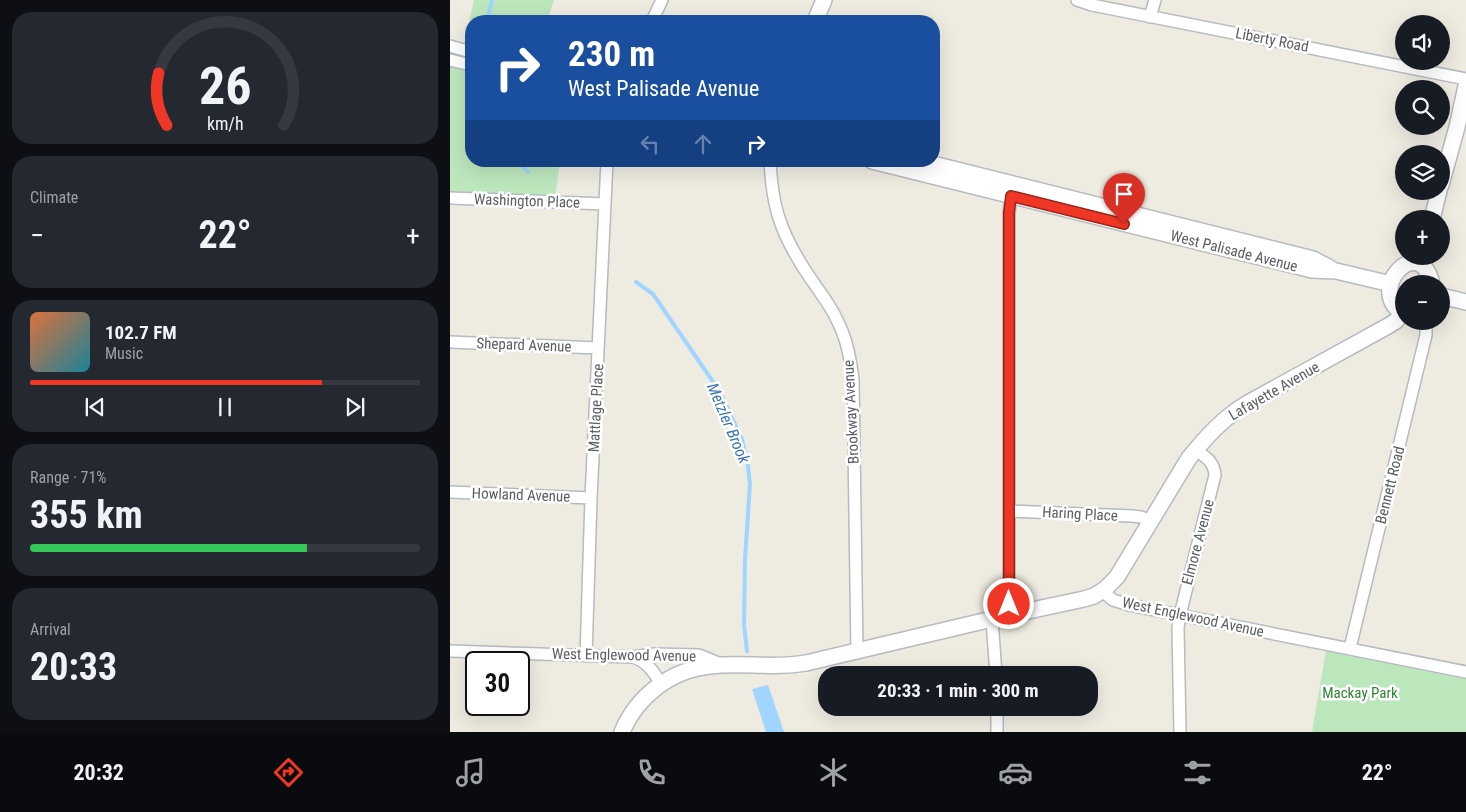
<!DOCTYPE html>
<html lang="en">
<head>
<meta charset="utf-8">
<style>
	body { margin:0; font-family:"Roboto Condensed",sans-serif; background:#242831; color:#f1f3f6; height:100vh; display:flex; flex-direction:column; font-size:19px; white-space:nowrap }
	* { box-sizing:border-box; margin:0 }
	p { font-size:16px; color:#9ea1a6 }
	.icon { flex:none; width:28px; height:28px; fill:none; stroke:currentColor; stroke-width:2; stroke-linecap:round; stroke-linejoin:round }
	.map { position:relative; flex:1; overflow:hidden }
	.panel { display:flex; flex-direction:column; gap:12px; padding:12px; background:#0d0f14; width:450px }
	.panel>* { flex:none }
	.guide { position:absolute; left:15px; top:15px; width:475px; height:152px; border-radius:20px; box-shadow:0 5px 20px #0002; background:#1a4fa0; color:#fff; overflow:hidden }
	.fabs { position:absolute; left:945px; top:15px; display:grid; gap:10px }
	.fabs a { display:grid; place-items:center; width:55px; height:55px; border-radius:50%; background:#171b24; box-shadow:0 5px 20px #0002; font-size:25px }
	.speed { position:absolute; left:15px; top:651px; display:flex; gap:10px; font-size:25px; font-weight:700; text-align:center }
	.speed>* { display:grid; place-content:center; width:65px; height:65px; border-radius:50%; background:#171b24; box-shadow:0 5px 20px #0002; line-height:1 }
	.speed .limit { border:2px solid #111; border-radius:8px; background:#fff; color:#111 }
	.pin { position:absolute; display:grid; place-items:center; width:42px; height:42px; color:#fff; margin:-51px -21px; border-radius:50% 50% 50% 0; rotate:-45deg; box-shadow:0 0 5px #0007 }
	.pin .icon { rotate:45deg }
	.me { position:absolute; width:55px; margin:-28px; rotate:0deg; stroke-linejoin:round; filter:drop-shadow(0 0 4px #0008) }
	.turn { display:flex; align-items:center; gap:18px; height:105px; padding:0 20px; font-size:22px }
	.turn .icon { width:65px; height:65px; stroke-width:2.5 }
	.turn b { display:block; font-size:35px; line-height:42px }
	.lanes { display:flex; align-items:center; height:48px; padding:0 20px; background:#0003; justify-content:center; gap:25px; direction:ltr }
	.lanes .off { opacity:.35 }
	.big { font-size:38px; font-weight:700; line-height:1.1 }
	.panel .tile { flex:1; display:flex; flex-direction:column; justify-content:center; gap:8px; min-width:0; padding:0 18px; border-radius:20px; background:#242831 }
	.panel .dial { align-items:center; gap:0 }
	.dial svg { height:130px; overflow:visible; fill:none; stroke:#363941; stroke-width:7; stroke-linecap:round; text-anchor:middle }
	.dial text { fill:#f1f3f6; stroke:none }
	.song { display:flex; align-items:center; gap:15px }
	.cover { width:60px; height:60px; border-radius:8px; background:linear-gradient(135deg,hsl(20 70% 55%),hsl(190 70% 35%)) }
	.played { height:5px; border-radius:2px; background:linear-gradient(90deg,#f03725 75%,#363941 75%) }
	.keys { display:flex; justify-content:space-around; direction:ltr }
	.heat { display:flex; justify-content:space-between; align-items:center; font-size:28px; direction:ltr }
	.charge { height:8px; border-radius:4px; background:linear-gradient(90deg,#34c759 71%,#363941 0) }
	.trip { position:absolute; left:368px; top:666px; width:280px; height:50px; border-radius:20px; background:#171b24; box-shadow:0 5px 20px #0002; font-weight:700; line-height:50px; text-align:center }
	.dock { display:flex; height:80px; justify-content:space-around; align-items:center; background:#090b0e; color:#9ea1a6 }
	.dock .icon { width:35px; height:35px }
	.dock .on { color:#f03725 }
	.dock b { font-size:22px; color:#f1f3f6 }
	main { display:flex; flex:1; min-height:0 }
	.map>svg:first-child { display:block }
	.green { fill:#bce7bd }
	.water { fill:#a0d5ff }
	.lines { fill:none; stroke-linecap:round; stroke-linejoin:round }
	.stream { stroke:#a0d5ff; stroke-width:4 }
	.street-casing { stroke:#b7babf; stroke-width:14 }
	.secondary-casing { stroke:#b7bbc1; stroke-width:18 }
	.street { stroke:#fff; stroke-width:11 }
	.secondary { stroke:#fff; stroke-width:15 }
	.route-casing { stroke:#9c2418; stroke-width:12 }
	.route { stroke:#f03725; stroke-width:9 }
	.labels { text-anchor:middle; stroke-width:5; stroke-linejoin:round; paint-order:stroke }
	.street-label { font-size:15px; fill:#5a5e63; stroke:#fff }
	.park-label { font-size:15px; fill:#308435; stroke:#fff }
	.water-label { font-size:16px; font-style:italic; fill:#3a74b5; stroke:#fff }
</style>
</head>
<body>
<main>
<section class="panel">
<div class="tile dial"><svg viewBox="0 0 100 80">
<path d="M14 69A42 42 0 1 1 86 69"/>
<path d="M14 69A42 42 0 0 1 9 37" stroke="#f03725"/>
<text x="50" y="56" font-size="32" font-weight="700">26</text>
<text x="50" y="72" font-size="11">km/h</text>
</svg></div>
<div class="tile"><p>Climate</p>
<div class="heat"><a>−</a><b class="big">22°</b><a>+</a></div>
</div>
<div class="tile">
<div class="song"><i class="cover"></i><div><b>102.7 FM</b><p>Music</p></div></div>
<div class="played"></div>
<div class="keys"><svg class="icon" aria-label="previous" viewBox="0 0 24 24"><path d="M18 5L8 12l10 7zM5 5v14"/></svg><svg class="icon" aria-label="pause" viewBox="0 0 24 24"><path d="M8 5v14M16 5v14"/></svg><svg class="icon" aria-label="next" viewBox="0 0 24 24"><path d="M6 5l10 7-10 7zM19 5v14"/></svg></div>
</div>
<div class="tile"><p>Range · 71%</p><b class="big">355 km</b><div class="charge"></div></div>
<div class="tile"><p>Arrival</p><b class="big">20:33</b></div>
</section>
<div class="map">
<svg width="1016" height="732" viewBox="0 0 1016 732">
	<rect width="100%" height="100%" fill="#eeebe1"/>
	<path class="green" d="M 24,0 L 104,0 L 97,21 L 21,21 L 21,161 L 110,161 L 105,199 L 0,195 L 0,55 L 11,57 Z
		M 877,645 L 1016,674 L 1016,732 L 862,732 Z"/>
	<path class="water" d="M 318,685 L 334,732 L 316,732 L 302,689 Z"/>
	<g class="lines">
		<path class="stream" d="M 37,21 L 42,0
			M 68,161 L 78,172
			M 186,282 L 203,294 L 270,392 L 291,437 L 297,458 L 300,484 L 295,559 L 294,625 L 297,651"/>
		<g class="street-casing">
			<path id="street" d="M 627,0 L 642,5 L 1016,79
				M 700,17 L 705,0
				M 202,21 L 212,0
				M 0,46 L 21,52
				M 0,60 L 21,65
				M 320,161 C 321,180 323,200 329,218 C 336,240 349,262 363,282 C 371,294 381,306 387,320 C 397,339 400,358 403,379 L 407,651
				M 0,198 L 155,204
				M 0,342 L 148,348
				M 0,492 L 141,498
				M 559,511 L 682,516 L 691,517 L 700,521
				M 652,591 L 663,600 L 679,605 L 1016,672
				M 559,615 L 559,213 L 562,189
				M 542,619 L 546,675
				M 900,648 L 976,335 L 976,321
				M 0,651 L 182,657 L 204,654 L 249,655 L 271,664
				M 136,656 L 141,498 L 157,161
				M 182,657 C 196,660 204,672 211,684
				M 547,732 L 547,708
				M 730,732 L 728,628 L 730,615 L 765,475 C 764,462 756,457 746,450"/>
		</g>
		<g class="secondary-casing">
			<path id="secondary" d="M 365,21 L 374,0
				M 422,161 L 862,270 L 886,271 L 941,284
				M 471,161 L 863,259 L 880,268
				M 991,185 L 1007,127 L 1016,86
				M 982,219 L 989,191
				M 991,296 L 1016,302
				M 954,314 C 914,290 970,231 982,284
				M 172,732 C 187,696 221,670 260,666 C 292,662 323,669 356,663 L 559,615 L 634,599 L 644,596 L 655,589 L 667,577 L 739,458 C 756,437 774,417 798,403 L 938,326 L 946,321 L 952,313"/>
		</g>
		<use href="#street" class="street"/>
		<use href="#secondary" class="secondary"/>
	</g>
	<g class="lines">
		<g class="route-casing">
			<path id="route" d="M 559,604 L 559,213 L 561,196 L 674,224"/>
		</g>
		<use href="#route" class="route"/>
	</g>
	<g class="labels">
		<g class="street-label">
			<text transform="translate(822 40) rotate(11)" y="5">Liberty Road</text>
			<text transform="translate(77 201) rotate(2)" y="5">Washington Place</text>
			<text transform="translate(784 251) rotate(14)" y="5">West Palisade Avenue</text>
			<text transform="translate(74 345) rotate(2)" y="5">Shepard Avenue</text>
			<text transform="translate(824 391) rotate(-30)" y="5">Lafayette Avenue</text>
			<text transform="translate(146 408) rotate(-87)" y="5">Mattlage Place</text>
			<text transform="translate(401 412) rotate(-93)" y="5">Brookway Avenue</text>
			<text transform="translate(940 485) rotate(-76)" y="5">Bennett Road</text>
			<text transform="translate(71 495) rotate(2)" y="5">Howland Avenue</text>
			<text transform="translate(630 514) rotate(3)" y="5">Haring Place</text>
			<text transform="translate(748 542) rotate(-75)" y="5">Elmore Avenue</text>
			<text transform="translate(743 617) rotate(12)" y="5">West Englewood Avenue</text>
			<text transform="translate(174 655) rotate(1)" y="5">West Englewood Avenue</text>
		</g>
		<g class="park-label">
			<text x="910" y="698">Mackay Park</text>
		</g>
		<g class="water-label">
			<text transform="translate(279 423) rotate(67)" y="6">Metzler Brook</text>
		</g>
	</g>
</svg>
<div class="fabs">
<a><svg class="icon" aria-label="sound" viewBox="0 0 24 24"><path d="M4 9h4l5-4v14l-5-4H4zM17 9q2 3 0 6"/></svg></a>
<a><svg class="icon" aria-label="search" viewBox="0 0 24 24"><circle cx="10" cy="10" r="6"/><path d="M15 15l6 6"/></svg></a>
<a><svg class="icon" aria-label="layers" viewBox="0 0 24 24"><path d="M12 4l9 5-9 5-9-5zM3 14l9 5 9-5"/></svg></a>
<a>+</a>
<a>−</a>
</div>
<div class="speed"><div class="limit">30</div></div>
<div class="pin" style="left:674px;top:224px;background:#d93025"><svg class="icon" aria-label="arrive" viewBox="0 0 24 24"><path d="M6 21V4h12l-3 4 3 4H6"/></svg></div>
<svg class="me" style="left:559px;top:604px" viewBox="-20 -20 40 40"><circle r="17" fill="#f03725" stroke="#fff" stroke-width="3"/><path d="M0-11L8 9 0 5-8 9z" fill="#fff"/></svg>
<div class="trip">20:33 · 1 min · 300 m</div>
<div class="guide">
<div class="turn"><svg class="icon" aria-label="right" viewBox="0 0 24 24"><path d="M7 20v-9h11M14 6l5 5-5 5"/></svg><div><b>230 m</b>West Palisade Avenue</div></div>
<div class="lanes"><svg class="icon off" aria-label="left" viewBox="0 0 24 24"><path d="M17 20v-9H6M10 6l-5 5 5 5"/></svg><svg class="icon off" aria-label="ahead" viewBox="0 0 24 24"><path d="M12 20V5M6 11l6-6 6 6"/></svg><svg class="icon" aria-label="right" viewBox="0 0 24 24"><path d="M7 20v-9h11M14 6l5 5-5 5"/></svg></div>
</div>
</div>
</main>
<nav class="dock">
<b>20:32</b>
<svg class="icon on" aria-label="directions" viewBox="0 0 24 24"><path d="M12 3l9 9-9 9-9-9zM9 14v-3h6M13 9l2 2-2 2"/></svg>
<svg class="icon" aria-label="music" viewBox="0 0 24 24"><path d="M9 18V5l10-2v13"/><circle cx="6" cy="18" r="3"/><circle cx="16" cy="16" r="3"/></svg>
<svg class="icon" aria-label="phone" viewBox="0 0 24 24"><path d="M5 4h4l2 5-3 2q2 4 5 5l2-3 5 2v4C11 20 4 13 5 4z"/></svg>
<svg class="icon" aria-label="climate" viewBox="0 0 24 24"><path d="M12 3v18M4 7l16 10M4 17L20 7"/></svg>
<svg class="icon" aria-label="car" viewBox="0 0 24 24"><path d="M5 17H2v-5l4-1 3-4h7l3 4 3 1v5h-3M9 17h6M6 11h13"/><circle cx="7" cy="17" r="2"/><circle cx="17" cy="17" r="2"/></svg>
<svg class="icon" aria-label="filters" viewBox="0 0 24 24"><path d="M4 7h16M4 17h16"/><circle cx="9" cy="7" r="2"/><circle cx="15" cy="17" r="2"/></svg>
<b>22°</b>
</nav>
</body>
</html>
